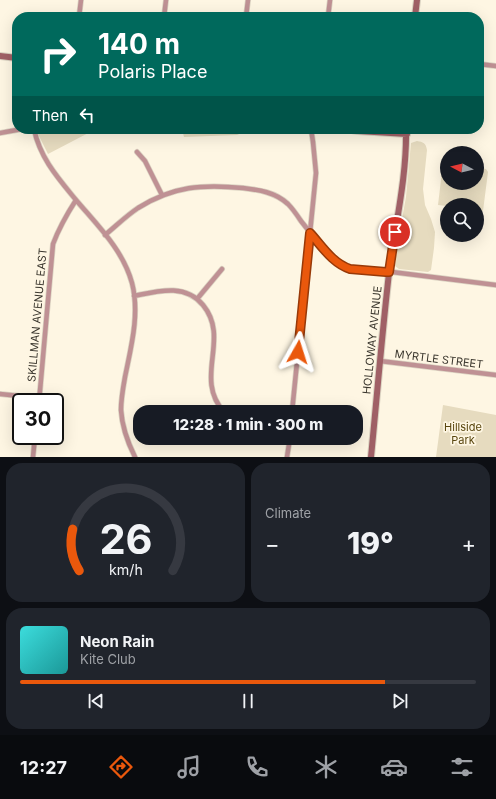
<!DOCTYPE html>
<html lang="en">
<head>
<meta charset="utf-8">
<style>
	body { margin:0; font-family:Inter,sans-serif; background:#20242c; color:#f1f3f6; height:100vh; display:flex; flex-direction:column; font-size:15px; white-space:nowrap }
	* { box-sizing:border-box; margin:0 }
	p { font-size:13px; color:#9ea1a6 }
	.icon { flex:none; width:22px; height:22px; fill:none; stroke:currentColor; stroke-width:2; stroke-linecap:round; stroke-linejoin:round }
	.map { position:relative; height:457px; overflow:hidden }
	.drawer { display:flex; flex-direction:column; gap:6px; padding:6px; background:#0d0f14; flex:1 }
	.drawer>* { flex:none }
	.hud { position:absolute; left:12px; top:12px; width:472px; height:122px; border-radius:16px; box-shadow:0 4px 16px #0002; background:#00695c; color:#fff; overflow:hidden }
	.needle { width:26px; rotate:277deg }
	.fabs { position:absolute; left:440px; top:146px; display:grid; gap:8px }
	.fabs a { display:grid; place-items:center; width:44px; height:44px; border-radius:50%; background:#171b24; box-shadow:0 4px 16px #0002; font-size:20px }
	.speed { position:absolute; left:12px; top:393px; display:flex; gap:8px; font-size:20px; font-weight:700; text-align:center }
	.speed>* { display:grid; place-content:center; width:52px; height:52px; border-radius:50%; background:#171b24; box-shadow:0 4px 16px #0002; line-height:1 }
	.speed .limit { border:2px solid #111; border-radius:6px; background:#fff; color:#111 }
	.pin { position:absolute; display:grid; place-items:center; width:34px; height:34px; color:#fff; margin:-17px; border:2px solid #fff; border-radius:50%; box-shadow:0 1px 4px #0007 }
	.me { position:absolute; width:44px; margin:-22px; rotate:6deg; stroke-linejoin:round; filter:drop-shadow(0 0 3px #0008) }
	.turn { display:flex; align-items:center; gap:14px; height:84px; padding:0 20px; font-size:18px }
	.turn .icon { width:52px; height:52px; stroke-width:2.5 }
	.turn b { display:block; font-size:28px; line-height:34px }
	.then { display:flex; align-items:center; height:38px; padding:0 20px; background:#0003; gap:8px; font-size:15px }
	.big { font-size:30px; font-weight:800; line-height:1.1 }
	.drawer .card { flex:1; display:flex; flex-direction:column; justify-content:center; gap:6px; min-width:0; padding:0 14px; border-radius:16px; background:#20242c }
	.drawer .dial { align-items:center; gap:0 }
	.dial svg { height:104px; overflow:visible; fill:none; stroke:#363941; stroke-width:7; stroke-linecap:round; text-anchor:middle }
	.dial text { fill:#f1f3f6; stroke:none }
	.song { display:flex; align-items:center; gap:12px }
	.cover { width:48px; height:48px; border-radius:6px; background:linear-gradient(135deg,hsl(180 70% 55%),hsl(180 70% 35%)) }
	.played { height:4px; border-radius:2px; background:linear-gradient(90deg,#ea580c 80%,#363941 80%) }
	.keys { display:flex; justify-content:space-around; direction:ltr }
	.heat { display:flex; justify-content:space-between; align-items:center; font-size:22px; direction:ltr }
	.drawer .tiles { flex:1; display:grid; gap:6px; grid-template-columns:1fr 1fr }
	.card:last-child { grid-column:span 2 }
	.trip { position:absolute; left:133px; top:405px; width:230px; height:40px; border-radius:16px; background:#171b24; box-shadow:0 4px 16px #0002; font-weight:800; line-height:40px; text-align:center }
	.tab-bar { display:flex; height:64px; justify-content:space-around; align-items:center; background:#090b0e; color:#9ea1a6 }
	.tab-bar .icon { width:28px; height:28px }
	.tab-bar .on { color:#ea580c }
	.tab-bar b { font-size:18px; color:#f1f3f6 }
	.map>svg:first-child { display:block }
	.green { fill:#e6dbbf }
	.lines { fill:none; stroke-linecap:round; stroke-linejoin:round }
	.street-casing { stroke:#dbd3c2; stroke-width:6 }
	.secondary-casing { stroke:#dbd3c2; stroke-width:8 }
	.street { stroke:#bf9194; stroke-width:4.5 }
	.secondary { stroke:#a06066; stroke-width:6 }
	.route-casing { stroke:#983908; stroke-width:10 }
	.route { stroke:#ea580c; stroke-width:7 }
	.labels { text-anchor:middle; stroke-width:3.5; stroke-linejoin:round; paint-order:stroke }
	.street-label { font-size:11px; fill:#3a362d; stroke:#fef6e3 }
	.park-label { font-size:11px; fill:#59460f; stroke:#fef6e3 }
</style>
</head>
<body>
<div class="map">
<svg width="496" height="457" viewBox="0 0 496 457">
	<rect width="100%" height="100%" fill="#fef6e3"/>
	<path class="green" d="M 38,129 L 96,129 L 48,154 L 38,134 Z
		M 182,129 L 250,129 L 237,135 L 184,137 Z
		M 417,141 C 423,142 426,143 427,150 L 423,189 L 425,205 L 431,219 L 435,232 L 434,248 L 431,270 L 428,272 L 399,269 L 395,266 L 397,246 L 406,197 L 411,143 Z
		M 443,163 L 447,163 L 447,183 L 477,183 L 477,167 L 486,169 L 488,172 L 483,211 L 477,210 L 477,205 L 447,205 L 447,206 L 438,205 Z
		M 443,405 L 496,415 L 496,457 L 436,457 Z"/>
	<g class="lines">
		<g class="street-casing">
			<path id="street" d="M 79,17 L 81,0
				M 164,17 L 166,0
				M 246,17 L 248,0
				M 328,17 L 330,0
				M 479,64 L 496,66
				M 34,129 C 40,158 58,178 76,200 C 67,214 59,228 53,244 L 39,402
				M 0,133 L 22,129
				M 137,152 L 145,161 L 162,195
				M 76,200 C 98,226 123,250 132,283 C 140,314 131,347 125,377 C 123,388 121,399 121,410 C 122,427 128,443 135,457
				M 105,235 C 116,226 126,216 138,208 C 173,186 203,184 243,188 C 259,190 275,192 288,204 C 293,209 297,215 301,221 C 308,230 316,240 324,249 C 332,258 338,265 350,269 L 386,272 L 392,272 L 496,285
				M 134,296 C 158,291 185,283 203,305 C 231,339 193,378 224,412
				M 197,299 L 222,269
				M 380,361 L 496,375
				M 0,394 L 39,398
				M 292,412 L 316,173 L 313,142 L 311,129
				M 33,457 L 35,436
				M 287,457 L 290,438"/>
		</g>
		<g class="secondary-casing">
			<path id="secondary" d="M 415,17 L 417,0
				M 0,56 L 17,58
				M 346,129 L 358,131 L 407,134
				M 371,457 C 377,396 382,334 389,273 C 395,225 407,178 406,129"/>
		</g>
		<use href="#street" class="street"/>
		<use href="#secondary" class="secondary"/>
	</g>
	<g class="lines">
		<g class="route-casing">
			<path id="route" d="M 298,352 L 310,233 C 322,246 332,263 350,269 L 386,272 L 389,272 L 395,232"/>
		</g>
		<use href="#route" class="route"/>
	</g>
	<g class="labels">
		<g class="street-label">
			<text transform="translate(37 315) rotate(-85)" y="4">SKILLMAN AVENUE EAST</text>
			<text transform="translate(372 340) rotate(-84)" y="4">HOLLOWAY AVENUE</text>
			<text transform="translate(439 359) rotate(7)" y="4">MYRTLE STREET</text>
		</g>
		<g class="park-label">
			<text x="463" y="431">Hillside<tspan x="463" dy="13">Park</tspan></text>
		</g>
	</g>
</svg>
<div class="fabs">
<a><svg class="needle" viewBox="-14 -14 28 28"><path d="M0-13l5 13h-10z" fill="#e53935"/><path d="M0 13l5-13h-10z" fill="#9ea1a6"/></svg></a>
<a><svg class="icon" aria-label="search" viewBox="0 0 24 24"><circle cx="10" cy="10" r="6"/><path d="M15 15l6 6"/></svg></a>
</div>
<div class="speed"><div class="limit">30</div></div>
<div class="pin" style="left:395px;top:232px;background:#d93025"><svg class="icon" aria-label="arrive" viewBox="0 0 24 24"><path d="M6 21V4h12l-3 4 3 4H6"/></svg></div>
<svg class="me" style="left:298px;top:352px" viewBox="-20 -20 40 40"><path d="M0-17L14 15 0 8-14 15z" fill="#ea580c" stroke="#fff" stroke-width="4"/></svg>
<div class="trip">12:28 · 1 min · 300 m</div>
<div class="hud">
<div class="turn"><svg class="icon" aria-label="right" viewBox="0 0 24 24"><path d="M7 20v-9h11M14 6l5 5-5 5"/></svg><div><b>140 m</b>Polaris Place</div></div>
<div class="then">Then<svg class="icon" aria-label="left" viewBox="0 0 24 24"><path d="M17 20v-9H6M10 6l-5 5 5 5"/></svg></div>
</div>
</div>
<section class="drawer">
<div class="tiles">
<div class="card dial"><svg viewBox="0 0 100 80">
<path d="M14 69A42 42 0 1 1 86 69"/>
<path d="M14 69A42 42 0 0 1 9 37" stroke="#ea580c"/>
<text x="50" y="56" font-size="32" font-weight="700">26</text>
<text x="50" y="72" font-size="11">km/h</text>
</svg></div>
<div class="card"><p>Climate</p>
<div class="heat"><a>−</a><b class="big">19°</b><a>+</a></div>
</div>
<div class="card">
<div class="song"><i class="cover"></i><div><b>Neon Rain</b><p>Kite Club</p></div></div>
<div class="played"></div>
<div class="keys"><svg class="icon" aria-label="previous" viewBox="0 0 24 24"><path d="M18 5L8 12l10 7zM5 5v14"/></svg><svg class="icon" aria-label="pause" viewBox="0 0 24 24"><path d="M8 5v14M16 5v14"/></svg><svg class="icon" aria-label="next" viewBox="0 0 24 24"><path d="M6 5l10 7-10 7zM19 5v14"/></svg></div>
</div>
</div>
</section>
<nav class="tab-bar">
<b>12:27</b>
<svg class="icon on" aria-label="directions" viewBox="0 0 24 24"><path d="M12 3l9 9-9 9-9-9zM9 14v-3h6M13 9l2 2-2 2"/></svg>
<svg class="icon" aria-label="music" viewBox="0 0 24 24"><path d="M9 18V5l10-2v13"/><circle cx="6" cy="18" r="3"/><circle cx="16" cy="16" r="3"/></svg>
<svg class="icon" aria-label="phone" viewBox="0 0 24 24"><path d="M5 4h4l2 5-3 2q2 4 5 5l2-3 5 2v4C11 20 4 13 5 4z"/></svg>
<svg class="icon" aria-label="climate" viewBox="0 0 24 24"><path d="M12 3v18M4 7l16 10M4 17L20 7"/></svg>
<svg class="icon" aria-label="car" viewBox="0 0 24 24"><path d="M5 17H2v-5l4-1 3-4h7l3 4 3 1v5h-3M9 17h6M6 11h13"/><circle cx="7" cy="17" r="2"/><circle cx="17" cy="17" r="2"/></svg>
<svg class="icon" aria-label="filters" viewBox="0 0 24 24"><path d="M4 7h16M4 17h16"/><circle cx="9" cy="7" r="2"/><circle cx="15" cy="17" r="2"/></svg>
</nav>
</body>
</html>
